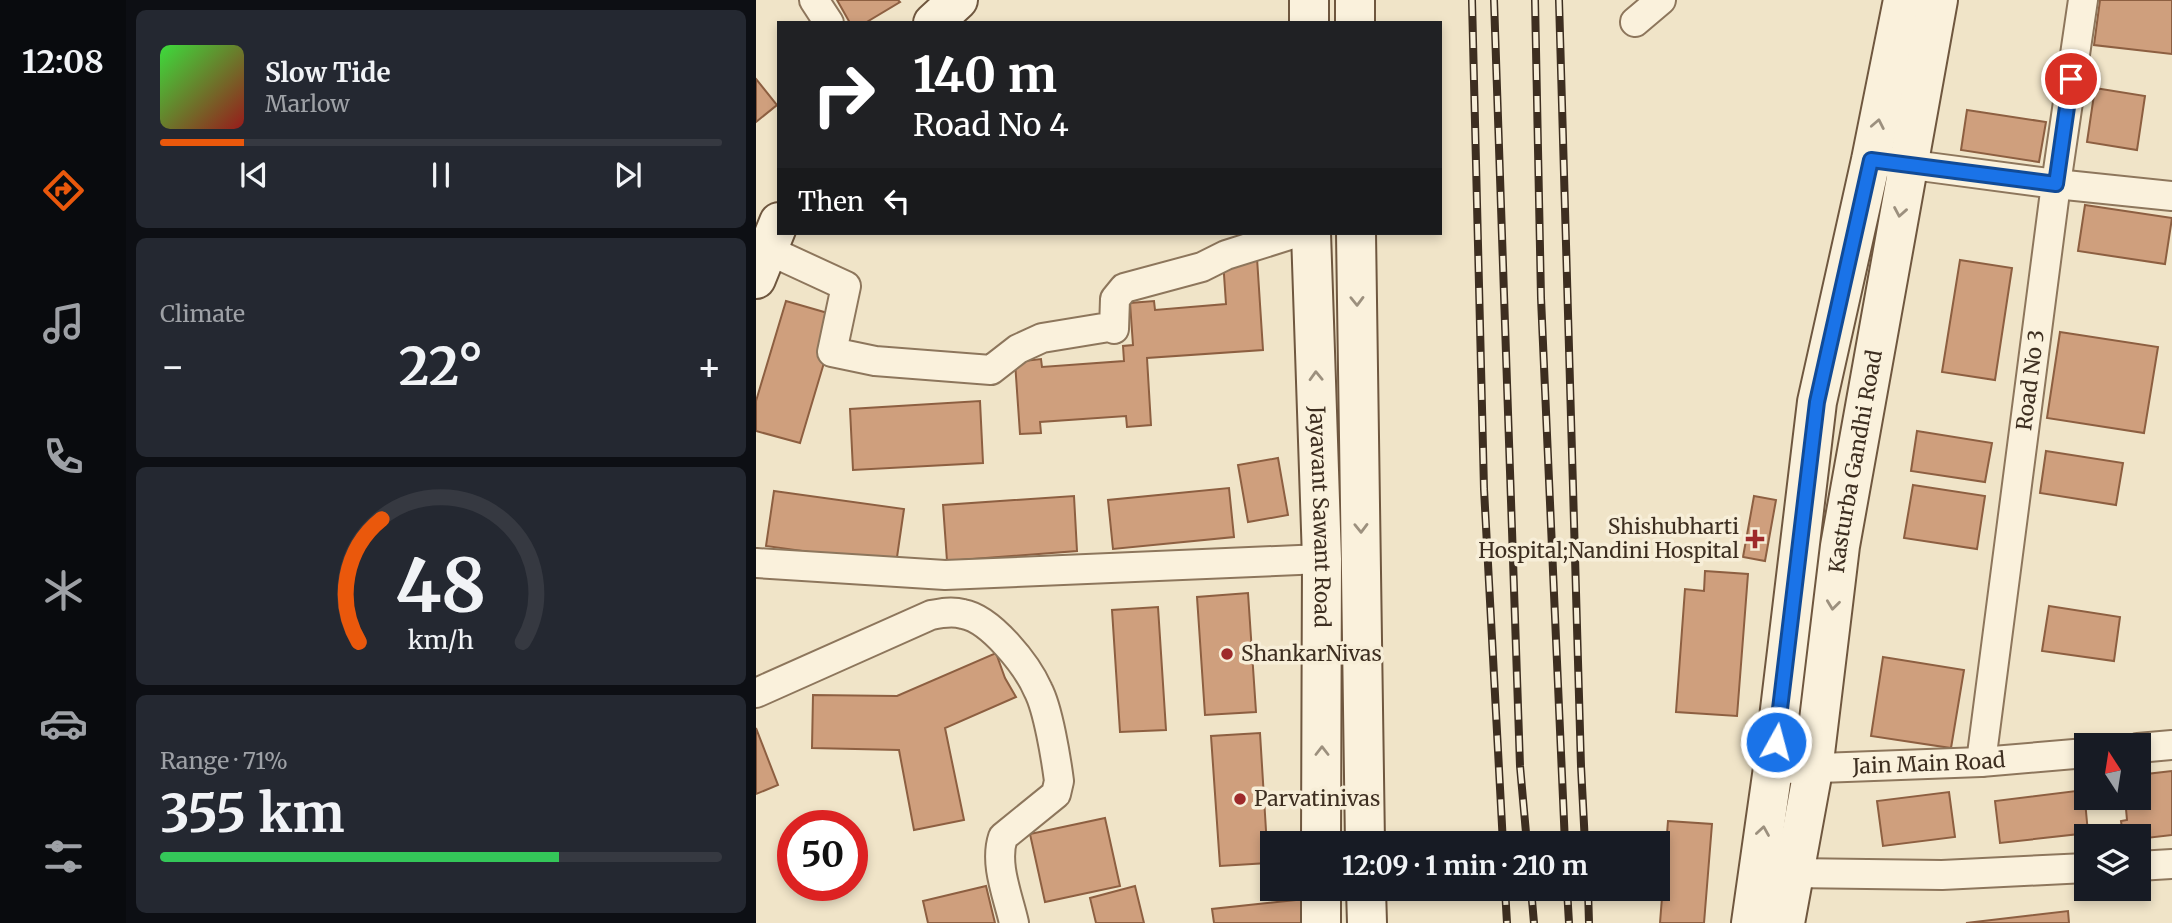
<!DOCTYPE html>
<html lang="en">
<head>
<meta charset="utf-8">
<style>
	body { margin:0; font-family:Merriweather,serif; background:#242831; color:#f1f3f6; height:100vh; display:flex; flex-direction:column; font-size:26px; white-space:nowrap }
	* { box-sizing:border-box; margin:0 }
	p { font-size:23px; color:#9ea1a6 }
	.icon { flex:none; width:38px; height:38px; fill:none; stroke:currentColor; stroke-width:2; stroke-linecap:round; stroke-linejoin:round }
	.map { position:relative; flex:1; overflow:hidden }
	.panel { display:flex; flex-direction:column; gap:10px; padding:10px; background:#0d0f14; width:630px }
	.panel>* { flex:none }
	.guide { position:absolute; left:21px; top:21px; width:665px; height:214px; border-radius:0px; box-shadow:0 4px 10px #0003; background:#202124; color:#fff; overflow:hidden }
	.needle { width:46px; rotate:348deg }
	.fabs { position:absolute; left:1318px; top:733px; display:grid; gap:14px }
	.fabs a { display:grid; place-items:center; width:77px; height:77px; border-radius:0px; background:#171b24; box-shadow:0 4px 10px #0003; font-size:35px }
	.speed { position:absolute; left:21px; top:810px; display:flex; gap:14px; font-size:35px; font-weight:700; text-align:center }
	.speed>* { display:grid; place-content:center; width:91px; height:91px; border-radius:50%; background:#171b24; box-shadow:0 4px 10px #0003; line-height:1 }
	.speed .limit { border:10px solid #d22; background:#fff; color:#111 }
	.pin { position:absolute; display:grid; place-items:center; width:60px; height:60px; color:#fff; margin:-30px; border:4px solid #fff; border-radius:50%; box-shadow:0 2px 7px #0007 }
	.me { position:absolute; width:77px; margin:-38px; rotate:7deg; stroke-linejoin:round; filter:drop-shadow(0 0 5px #0008) }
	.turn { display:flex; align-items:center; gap:24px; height:147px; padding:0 21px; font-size:32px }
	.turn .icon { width:91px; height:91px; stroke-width:2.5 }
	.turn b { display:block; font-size:49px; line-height:60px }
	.then { display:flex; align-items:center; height:66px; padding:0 21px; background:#0003; gap:14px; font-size:26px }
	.big { font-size:52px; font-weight:700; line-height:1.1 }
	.panel .card { flex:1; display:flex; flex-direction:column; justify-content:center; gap:10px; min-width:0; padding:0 24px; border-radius:10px; background:#242831 }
	.panel .dial { align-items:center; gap:0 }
	.dial svg { height:182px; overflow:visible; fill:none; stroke:#363941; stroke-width:7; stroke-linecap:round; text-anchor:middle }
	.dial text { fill:#f1f3f6; stroke:none }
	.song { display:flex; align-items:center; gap:21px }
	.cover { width:84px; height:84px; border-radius:10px; background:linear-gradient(135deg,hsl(120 70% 55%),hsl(0 70% 35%)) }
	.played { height:7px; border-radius:4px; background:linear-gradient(90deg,#ea580c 15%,#363941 15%) }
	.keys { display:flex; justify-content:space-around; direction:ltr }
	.heat { display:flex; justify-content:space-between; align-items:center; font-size:38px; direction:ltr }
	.charge { height:10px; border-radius:5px; background:linear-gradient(90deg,#34c759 71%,#363941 0) }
	.trip { position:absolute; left:504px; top:831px; width:410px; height:70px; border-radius:0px; background:#171b24; box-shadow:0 4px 10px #0003; font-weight:700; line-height:70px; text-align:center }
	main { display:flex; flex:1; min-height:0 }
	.dock { display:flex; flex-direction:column; width:126px; justify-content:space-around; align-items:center; background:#090b0e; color:#9ea1a6 }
	.dock .icon { width:49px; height:49px }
	.dock .current { color:#ea580c }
	.dock b { font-size:32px; color:#f1f3f6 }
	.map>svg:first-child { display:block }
	.building { fill:#cf9f7d; stroke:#8d5f41; stroke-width:2 }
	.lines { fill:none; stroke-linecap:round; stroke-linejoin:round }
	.street-casing { stroke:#8d765c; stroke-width:32 }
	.secondary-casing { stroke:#6f573f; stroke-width:42 }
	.street { stroke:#faf1dc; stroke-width:28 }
	.secondary { stroke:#faf1dc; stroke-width:38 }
	.rail-casing { stroke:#3d2e20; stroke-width:8 }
	.rail { stroke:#f7eed8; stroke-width:5; stroke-dasharray:16; stroke-linecap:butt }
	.oneway { stroke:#9c907e }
	.route-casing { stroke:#114b97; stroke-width:18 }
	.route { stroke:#1a73e8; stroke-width:12 }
	.poi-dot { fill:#9e2a2b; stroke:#f7eed8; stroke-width:2.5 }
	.labels { text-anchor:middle; stroke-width:7; stroke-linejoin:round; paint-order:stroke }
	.street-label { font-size:21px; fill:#3d2e20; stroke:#f7eed8 }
	.poi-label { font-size:21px; fill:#3d2e20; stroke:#f7eed8; text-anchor:start }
</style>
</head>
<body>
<main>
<nav class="dock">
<b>12:08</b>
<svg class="icon current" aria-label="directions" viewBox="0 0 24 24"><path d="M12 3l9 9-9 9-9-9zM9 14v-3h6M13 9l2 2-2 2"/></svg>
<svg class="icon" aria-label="music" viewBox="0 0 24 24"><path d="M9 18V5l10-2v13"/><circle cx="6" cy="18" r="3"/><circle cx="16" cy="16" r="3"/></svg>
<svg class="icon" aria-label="phone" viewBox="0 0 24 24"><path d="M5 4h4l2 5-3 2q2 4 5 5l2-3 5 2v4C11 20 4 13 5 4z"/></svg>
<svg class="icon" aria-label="climate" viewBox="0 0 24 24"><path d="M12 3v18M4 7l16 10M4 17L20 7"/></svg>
<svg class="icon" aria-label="car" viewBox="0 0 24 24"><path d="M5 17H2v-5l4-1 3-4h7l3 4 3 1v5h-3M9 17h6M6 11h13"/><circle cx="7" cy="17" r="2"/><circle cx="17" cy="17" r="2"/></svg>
<svg class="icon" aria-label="filters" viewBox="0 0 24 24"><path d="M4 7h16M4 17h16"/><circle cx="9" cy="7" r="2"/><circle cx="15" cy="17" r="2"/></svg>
</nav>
<section class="panel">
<div class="card">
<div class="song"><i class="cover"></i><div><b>Slow Tide</b><p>Marlow</p></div></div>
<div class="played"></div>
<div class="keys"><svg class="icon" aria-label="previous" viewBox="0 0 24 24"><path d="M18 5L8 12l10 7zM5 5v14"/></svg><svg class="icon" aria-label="pause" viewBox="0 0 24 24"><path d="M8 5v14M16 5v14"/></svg><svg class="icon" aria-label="next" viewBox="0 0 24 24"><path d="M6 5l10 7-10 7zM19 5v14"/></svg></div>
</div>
<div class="card"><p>Climate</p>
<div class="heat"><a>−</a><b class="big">22°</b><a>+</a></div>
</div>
<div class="card dial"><svg viewBox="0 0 100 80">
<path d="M14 69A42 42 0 1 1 86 69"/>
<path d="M14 69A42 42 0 0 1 24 15" stroke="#ea580c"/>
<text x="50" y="56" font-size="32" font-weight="700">48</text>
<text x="50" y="72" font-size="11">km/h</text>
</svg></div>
<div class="card"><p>Range · 71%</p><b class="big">355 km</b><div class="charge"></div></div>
</section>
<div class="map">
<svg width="1416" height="923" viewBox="0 0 1416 923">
	<rect width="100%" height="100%" fill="#f0e4c8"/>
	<path class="building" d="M 81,0 L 142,0 L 144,2 L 109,23 L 94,23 Z
		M 1344,0 L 1416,0 L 1416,54 L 1338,45 Z
		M 0,79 L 21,105 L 0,122 Z
		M 1339,88 L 1389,96 L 1381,150 L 1331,142 Z
		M 1211,110 L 1290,122 L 1283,162 L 1205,150 Z
		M 1329,205 L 1416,218 L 1409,264 L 1322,251 Z
		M 501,258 L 507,350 L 391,358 L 395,425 L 371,427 L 370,416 L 284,422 L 285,433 L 264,434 L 259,362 L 285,359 L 286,367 L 368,361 L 367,346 L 377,345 L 374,303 L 398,301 L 399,310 L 470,304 L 467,260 Z
		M 1204,260 L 1256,268 L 1239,380 L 1186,372 Z
		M 30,301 L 82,316 L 44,443 L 0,431 L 0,401 Z
		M 1304,332 L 1402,347 L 1388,433 L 1291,418 Z
		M 224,401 L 227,463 L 97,470 L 94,409 Z
		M 1161,431 L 1236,443 L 1229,482 L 1155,471 Z
		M 1290,451 L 1367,463 L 1360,505 L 1284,493 Z
		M 522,458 L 532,515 L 492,522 L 482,465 Z
		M 1157,485 L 1229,496 L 1221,549 L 1148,538 Z
		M 473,488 L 478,537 L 357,549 L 352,500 Z
		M 18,491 L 148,509 L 140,564 L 10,546 Z
		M 318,496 L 321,551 L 191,561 L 187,505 Z
		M 998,496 L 1020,500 L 1009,561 L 987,557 Z
		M 949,571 L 992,574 L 981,716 L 920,712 L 929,589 L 948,591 Z
		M 492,593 L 500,712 L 449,715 L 441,597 Z
		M 1293,606 L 1364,617 L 1358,661 L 1286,651 Z
		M 402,607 L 410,730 L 364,732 L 356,610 Z
		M 240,653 L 249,678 L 260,697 L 189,728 L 208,820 L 158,830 L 143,750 L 56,748 L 57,695 L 141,696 Z
		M 1127,657 L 1208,670 L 1195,748 L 1115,736 Z
		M 0,728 L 22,785 L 0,794 Z
		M 504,733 L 512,863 L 464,866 L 455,736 Z
		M 1416,771 L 1416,835 L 1382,839 L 1382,836 L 1367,836 L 1365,821 L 1371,820 L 1369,798 L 1382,798 L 1382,775 Z
		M 1328,790 L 1332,833 L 1244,843 L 1239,801 Z
		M 1193,792 L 1199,837 L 1127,846 L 1121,801 Z
		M 349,818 L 364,886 L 289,902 L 274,834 Z
		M 912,821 L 956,824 L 948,923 L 904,923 Z
		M 230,886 L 239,923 L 172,923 L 167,901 Z
		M 379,886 L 388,923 L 340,923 L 334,898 Z
		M 559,898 L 551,923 L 458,923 L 456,909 Z
		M 1312,911 L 1313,923 L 1210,923 Z"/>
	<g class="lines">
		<g class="street-casing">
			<g id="street">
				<path d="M 58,0 L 73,23"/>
				<path d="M 879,22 L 905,0"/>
				<path d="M 1134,162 L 1300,184 L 1416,196"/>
				<path d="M 12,250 L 90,286 L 76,352 L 119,361 L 235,370 L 262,349 L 286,338 L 353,327 L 358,329 L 359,299 L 368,288 L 446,267 L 470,255 L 540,233"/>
				<path d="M 0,563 L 189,575 L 566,559"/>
				<path d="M 0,693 L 175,615 C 185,613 196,611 207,614 C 235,619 271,665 282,690 C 292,709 300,758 303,781 L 300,794 L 247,837 C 238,864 252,896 258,923"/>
				<path d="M 1382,748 L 1416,745"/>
				<path id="s1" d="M 1225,762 L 1300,184 L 1327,0"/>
				<path id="s2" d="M 1037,769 L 1225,762 L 1330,753"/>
				<path d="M 1382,866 L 1416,864"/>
				<path d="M 1022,871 L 1036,873 L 1186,875 L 1330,868"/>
			</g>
		</g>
		<g class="secondary-casing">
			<g id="secondary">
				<path d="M 599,0 L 599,23"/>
				<path d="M 177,23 L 202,0"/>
				<path d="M 553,23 L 553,0"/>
				<path id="s3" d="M 555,233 L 566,559 L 565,844"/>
				<path d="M 600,233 L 609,844"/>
				<path d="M 0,279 L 23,222"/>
				<path d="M 610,889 L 611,923"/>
				<path d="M 565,923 L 565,889"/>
				<path d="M 995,923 L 1017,768 L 1061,402 L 1115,160 L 1147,0"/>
				<path id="s4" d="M 1029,923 L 1057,770 L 1084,546 L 1182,0"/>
			</g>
		</g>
		<use href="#street" class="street"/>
		<use href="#secondary" class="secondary"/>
		<g class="rail-casing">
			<path id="rail" d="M 716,0 L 728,489 L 747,844
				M 738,0 L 764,766 L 771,844
				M 779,0 L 785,298 L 809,844
				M 803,0 L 825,766 L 829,844
				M 749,889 L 751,923
				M 775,889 L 778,923
				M 811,889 L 813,923
				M 832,889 L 833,923"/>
		</g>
		<use href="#rail" class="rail"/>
	</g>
	<defs><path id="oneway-chevron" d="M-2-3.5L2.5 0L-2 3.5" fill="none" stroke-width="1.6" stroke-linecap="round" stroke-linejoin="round" transform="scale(1.75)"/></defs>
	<g class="oneway">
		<use href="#oneway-chevron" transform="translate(1122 124) rotate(-79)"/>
		<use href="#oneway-chevron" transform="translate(1144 212) rotate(100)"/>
		<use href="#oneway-chevron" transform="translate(601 301) rotate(89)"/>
		<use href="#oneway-chevron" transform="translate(560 376) rotate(-92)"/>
		<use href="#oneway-chevron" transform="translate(605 528) rotate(89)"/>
		<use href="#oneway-chevron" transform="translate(1077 605) rotate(97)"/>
		<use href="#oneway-chevron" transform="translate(566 751) rotate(-90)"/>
		<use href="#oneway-chevron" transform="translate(1007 831) rotate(-81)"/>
	</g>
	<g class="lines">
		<g class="route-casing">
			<path id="route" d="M 1020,742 L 1061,402 L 1115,160 L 1300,184 L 1315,79"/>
		</g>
		<use href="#route" class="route"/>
	</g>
	<g class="poi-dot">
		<path d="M995.5 528.5h7v7h7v7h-7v7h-7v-7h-7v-7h7z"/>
		<circle cx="471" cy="654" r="7"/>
		<circle cx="484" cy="799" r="7"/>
	</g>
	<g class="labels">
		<g class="street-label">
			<text dy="7" stroke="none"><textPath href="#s1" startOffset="385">Road No 3</textPath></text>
			<text dy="7" stroke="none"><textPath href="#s4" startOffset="467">Kasturba Gandhi Road</textPath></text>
			<text dy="7" stroke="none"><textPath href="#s3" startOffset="284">Jayavant Sawant Road</textPath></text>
			<text dy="7" stroke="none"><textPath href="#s2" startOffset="136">Jain Main Road</textPath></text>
		</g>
		<g class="poi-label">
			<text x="983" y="534" text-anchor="end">Shishubharti<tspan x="983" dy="24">Hospital;Nandini Hospital</tspan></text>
			<text x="485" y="661">ShankarNivas</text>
			<text x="498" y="806">Parvatinivas</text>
		</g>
	</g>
</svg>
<div class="fabs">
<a><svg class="needle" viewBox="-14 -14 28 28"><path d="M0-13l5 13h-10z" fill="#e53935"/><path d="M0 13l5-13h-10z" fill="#9ea1a6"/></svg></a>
<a><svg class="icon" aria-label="layers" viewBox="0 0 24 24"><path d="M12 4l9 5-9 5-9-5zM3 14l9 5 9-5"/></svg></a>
</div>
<div class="speed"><div class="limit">50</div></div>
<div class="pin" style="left:1315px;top:79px;background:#d93025"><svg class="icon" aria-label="arrive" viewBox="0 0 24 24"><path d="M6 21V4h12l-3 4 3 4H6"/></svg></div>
<svg class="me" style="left:1020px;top:742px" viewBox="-20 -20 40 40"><circle r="17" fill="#1a73e8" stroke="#fff" stroke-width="3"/><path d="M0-11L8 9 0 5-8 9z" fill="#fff"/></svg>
<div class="trip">12:09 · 1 min · 210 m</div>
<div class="guide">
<div class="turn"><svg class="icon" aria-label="right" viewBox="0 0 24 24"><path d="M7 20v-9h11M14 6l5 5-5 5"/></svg><div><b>140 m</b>Road No 4</div></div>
<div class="then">Then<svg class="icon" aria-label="left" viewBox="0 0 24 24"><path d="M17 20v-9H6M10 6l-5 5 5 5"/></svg></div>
</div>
</div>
</main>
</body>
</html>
